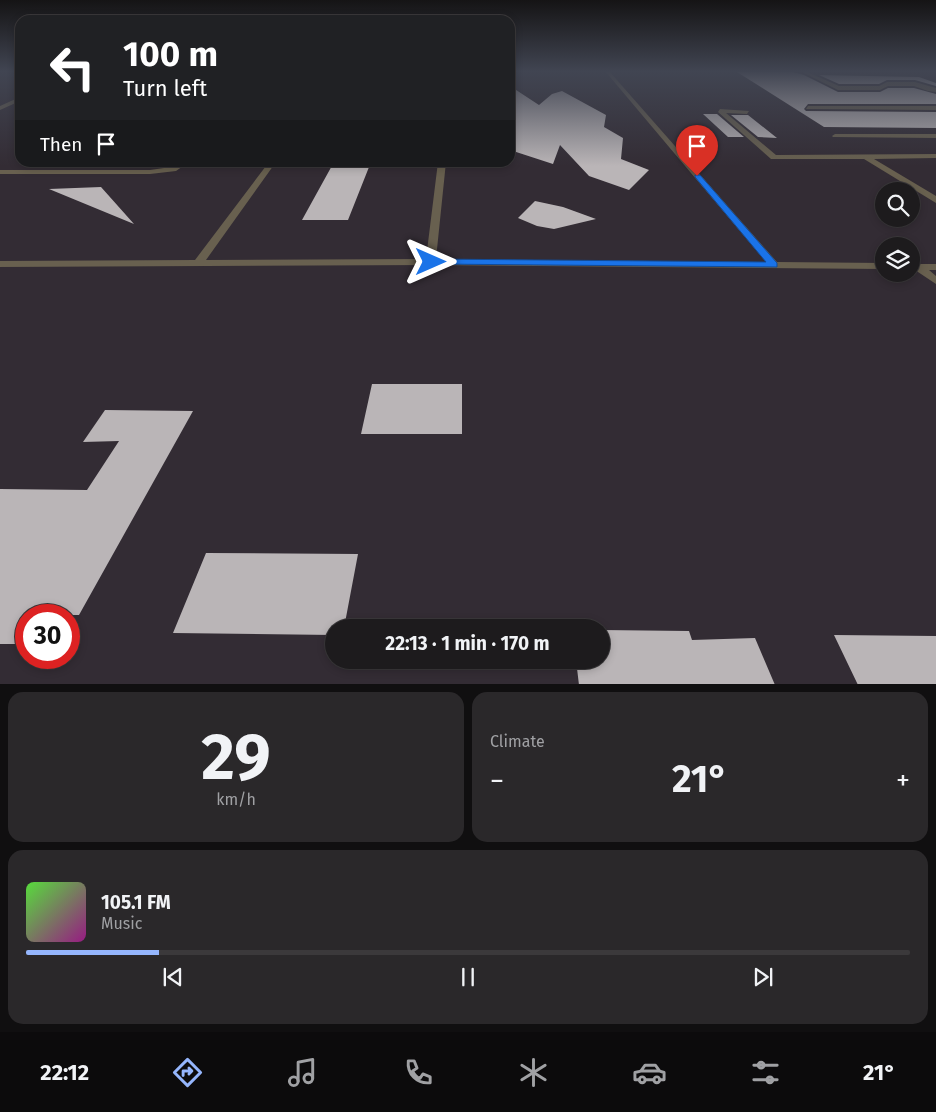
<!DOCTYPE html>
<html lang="en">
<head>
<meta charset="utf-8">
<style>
	body { margin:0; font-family:"Fira Sans",sans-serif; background:#2a282a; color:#f1f3f6; height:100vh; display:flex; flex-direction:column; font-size:19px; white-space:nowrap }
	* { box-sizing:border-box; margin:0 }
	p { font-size:16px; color:#a0a1a4 }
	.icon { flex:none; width:28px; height:28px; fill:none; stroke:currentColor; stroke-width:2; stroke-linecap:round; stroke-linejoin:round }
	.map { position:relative; height:684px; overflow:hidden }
	.details { display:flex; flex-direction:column; gap:8px; padding:8px; background:#100f10; flex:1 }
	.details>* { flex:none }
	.guide { position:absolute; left:15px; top:15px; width:500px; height:152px; border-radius:15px; box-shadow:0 2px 8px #0003,0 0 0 1px #3b393b; background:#202124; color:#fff; overflow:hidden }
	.controls { position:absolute; left:875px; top:182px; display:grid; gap:10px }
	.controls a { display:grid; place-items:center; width:45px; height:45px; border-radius:50%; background:#1d1b1d; box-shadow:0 2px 8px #0003,0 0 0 1px #3b393b; font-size:25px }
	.speed { position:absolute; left:15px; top:604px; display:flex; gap:10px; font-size:25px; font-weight:700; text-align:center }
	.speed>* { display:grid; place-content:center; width:65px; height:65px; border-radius:50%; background:#1d1b1d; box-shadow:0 2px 8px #0003,0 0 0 1px #3b393b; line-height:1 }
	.speed .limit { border:8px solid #d22; background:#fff; color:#111 }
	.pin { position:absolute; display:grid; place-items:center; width:42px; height:42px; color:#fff; margin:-51px -21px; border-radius:50% 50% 50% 0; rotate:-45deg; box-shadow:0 0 5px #0007 }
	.pin .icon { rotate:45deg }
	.me { position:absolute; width:55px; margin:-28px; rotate:90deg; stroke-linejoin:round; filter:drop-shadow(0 0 4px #0008) }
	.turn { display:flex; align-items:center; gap:18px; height:105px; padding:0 25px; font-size:22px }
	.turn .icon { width:65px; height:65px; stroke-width:2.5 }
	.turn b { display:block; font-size:35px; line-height:42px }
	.then { display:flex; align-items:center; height:48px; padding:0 25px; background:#0003; gap:10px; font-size:19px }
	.big { font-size:38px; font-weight:700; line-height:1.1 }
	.details .card { flex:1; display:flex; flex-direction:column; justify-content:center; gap:8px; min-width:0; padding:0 18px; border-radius:15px; background:#2a282a }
	.details .dial { align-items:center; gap:0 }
	.dial b { font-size:65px; line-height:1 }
	.song { display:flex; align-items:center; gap:15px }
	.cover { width:60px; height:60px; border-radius:8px; background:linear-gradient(135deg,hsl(110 70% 55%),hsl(310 70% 35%)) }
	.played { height:5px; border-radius:2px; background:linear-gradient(90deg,#95b6fd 15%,#3b393b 15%) }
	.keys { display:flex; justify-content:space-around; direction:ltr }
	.heat { display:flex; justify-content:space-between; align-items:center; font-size:28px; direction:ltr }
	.details .tiles { flex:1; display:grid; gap:8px; grid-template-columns:1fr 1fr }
	.card:last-child { grid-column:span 2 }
	.trip { position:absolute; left:325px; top:619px; width:285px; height:50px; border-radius:25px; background:#1d1b1d; box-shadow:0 2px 8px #0003,0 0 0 1px #3b393b; font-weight:700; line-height:50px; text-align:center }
	.tabs { display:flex; height:80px; justify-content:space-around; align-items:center; background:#0c0b0c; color:#a0a1a4 }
	.tabs .icon { width:35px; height:35px }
	.tabs .active { color:#95b6fd }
	.tabs b { font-size:22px; color:#f1f3f6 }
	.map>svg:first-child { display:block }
	.built { fill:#332c34; fill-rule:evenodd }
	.building { fill:#bab5b7 }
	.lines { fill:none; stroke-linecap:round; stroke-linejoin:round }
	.minor { fill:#68604f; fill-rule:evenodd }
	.route { fill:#1a73e8; stroke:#114b97 }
</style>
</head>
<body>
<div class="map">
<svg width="936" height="685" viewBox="0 0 936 685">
	<rect width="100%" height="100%" fill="#272427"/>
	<path class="built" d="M 0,71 L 20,71 L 20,162 L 510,162 L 510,71 L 936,71 L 936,684 L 0,685 ZM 884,191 L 911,191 L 911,219 L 884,219 ZM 884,246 L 911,246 L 911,274 L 884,274 ZM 26,615 L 69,615 L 69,658 L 26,658 ZM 334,628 L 601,628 L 601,660 L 334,660 Z"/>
	<path class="building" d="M 737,72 L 793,72 L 804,75 L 838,92 L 880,92 L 888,88 L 914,88 L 936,94 L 936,104 L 808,104 L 804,109 L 806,111 L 936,112 L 936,128 L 824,127 Z
		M 819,75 L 919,77 L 936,83 L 936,86 L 915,80 L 887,80 L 879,84 L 839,84 Z
		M 510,86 L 539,105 L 552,94 L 562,91 L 606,115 L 604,127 L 623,138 L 621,159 L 649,170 L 629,190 L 589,176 L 560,145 L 553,164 L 510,150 Z
		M 703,114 L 717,114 L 744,137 L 728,137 Z
		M 731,115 L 748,115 L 777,138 L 758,137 Z
		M 334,162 L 371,162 L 348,220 L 302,220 Z
		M 101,187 L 134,224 L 49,189 Z
		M 535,201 L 563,207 L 596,219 L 554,229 L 537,226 L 518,218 Z
		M 372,384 L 462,384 L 462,434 L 361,434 Z
		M 105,410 L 193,411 L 79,615 L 26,615 L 26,644 L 0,644 L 0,489 L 87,490 L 119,441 L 83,442 Z
		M 206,553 L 358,554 L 344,628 L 334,628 L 334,635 L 173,633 Z
		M 601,630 L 689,631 L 692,640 L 755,638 L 775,685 L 579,685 L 576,660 L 601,660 Z
		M 834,635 L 936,636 L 936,685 L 858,685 Z"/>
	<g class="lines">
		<path class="minor" d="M 605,71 L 609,71 L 777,262 L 884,263 L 884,269 L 431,265 L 0,267 L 0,261 L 195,260 L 269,162 L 276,162 L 206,260 L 426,259 L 438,162 L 446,162 L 436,259 L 766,262 Z
			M 800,71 L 805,71 L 839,86 L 879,86 L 887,82 L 915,82 L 936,88 L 936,92 L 928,91 L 914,86 L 888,86 L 880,90 L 838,90 Z
			M 20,97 L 20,101 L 0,110 L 0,106 Z
			M 808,106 L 936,106 L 936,110 L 806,109 Z
			M 720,109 L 749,111 L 747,114 L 726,113 L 776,155 L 936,154 L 936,158 L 874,159 L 936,196 L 936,203 L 864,159 L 771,159 L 718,112 Z
			M 835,134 L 936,134 L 936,138 L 833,137 L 832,136 Z
			M 180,162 L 189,162 L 176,171 L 150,174 L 0,174 L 0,170 L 150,170 L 171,167 Z
			M 911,264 L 936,264 L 936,270 L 929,270 L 936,276 L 936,284 L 915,270 L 911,270 Z"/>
	</g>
	<linearGradient id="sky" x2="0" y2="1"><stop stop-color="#151415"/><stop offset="0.43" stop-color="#414552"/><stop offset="1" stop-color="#414552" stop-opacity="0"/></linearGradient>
	<rect width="936" height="166" fill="url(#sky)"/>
	<path class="route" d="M 695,175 L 700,175 L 777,263 L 777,267 L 431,264 L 426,262 L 431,259 L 766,262 L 695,177 Z"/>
</svg>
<div class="controls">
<a><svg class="icon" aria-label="search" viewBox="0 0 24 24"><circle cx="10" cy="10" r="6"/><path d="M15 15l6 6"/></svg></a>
<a><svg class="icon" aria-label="layers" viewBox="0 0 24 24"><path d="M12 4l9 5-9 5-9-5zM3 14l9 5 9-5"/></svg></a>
</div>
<div class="speed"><div class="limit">30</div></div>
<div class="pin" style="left:697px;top:176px;background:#d93025"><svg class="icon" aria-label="arrive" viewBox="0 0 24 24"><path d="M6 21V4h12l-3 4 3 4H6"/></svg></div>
<svg class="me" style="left:431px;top:262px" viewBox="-20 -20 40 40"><path d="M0-17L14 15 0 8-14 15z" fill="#1a73e8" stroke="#fff" stroke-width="4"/></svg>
<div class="trip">22:13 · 1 min · 170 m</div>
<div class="guide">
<div class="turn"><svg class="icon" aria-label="left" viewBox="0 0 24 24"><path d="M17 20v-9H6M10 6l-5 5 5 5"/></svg><div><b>100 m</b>Turn left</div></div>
<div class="then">Then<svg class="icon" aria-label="arrive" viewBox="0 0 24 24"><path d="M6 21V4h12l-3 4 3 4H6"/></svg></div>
</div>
</div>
<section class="details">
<div class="tiles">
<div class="card dial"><b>29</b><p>km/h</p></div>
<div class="card"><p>Climate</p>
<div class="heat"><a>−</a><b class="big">21°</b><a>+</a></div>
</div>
<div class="card">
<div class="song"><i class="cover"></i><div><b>105.1 FM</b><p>Music</p></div></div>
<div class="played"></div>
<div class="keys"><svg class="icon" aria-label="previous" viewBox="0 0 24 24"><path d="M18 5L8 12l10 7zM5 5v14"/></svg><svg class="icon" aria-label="pause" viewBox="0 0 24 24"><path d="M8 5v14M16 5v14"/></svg><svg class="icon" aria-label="next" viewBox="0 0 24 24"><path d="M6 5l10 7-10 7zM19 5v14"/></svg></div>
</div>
</div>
</section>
<nav class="tabs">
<b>22:12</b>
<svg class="icon active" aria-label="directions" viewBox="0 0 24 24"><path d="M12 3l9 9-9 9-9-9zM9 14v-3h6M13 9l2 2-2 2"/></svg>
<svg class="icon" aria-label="music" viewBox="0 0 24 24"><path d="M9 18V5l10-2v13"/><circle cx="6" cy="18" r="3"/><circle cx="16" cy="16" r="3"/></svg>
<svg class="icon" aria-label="phone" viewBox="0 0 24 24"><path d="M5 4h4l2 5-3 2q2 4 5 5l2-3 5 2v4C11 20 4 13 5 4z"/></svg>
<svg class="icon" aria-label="climate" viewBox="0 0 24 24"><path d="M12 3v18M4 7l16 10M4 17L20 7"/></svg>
<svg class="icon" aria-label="car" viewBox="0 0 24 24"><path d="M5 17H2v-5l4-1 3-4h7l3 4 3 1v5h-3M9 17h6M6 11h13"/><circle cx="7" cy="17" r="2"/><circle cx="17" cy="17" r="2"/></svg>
<svg class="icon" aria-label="filters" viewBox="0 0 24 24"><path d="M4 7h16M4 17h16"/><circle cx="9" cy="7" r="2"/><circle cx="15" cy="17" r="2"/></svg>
<b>21°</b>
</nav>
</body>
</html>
